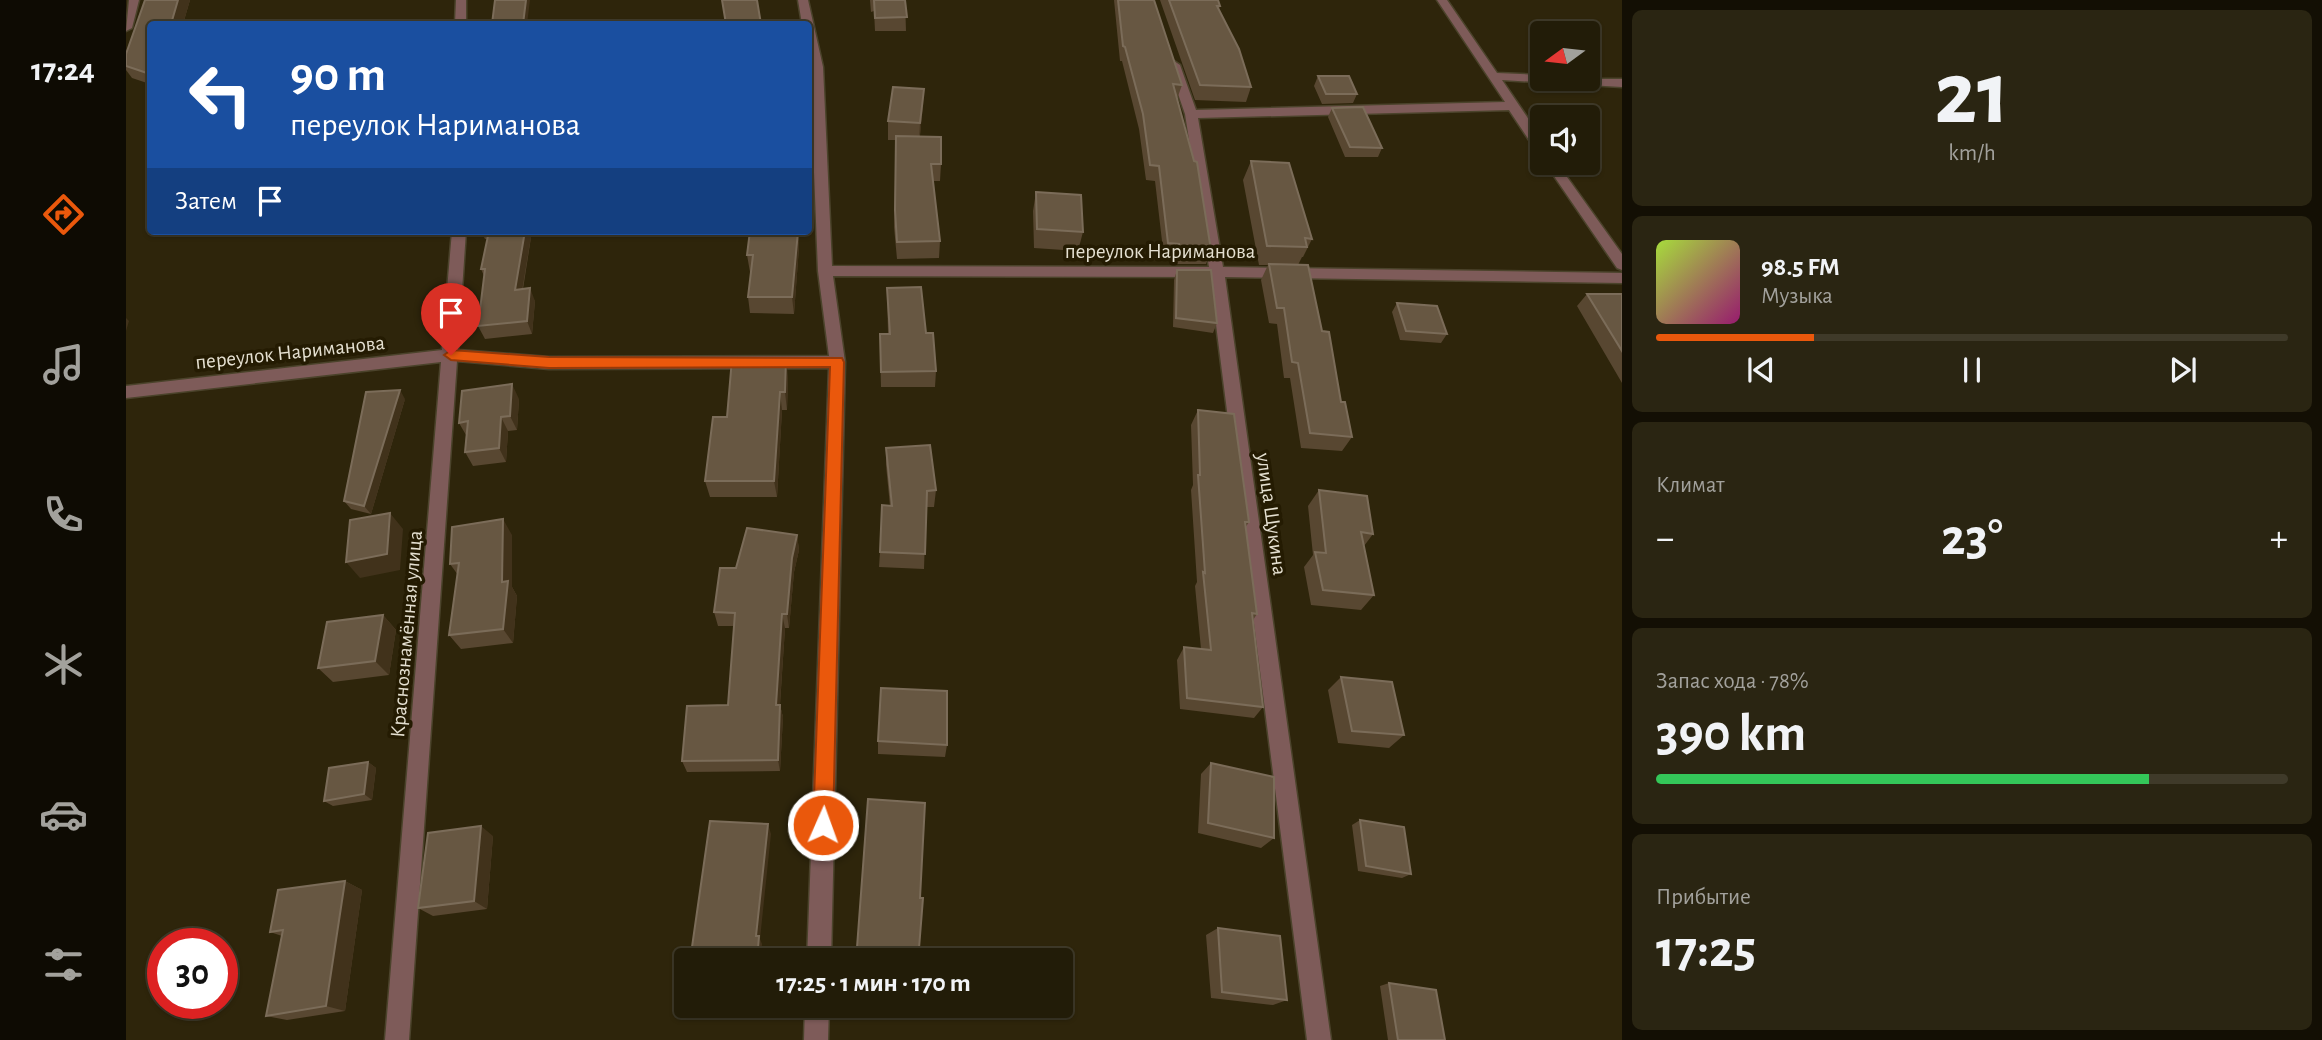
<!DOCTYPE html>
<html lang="ru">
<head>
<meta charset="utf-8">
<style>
	body { margin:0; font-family:"Alegreya Sans",sans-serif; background:#2a2512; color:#f1f3f6; height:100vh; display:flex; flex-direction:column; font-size:26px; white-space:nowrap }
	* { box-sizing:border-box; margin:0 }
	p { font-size:23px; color:#a2a19c }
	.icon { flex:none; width:38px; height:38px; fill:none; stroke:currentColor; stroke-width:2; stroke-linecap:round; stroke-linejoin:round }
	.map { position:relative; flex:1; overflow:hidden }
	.sheet { display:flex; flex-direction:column; gap:10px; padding:10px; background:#130f04; width:700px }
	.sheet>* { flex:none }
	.top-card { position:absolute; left:21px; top:21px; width:665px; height:214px; border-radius:7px; box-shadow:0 2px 5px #0004,0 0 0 2px #3f3a29; background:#1a4fa0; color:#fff; overflow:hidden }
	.needle { width:46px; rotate:255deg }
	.tools { position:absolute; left:1404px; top:21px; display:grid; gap:14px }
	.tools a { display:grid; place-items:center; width:70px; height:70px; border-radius:7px; background:#221c08; box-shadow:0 2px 5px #0004,0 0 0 2px #3f3a29; font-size:35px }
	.speed { position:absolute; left:21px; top:928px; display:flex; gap:14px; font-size:35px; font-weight:700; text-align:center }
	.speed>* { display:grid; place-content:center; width:91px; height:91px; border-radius:50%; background:#221c08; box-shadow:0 2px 5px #0004,0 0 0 2px #3f3a29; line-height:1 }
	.speed .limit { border:10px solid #d22; background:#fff; color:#111 }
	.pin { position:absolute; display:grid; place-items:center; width:60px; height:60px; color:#fff; margin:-72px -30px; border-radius:50% 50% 50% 0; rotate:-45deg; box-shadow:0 0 7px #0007 }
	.pin .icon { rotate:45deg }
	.me { position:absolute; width:77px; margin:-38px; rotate:2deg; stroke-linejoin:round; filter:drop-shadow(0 0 5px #0008) }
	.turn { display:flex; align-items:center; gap:24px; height:147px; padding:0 28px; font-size:32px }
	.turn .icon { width:91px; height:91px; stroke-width:2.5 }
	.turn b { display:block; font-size:49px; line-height:60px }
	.then { display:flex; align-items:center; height:66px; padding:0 28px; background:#0003; gap:14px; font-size:26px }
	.big { font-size:52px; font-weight:700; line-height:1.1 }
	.sheet .tile { flex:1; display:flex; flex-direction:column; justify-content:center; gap:10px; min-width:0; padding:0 24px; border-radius:10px; background:#2a2512 }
	.sheet .dial { align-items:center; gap:0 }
	.dial b { font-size:91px; line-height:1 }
	.song { display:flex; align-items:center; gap:21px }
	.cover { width:84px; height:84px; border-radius:10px; background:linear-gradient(135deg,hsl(80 70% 55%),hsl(320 70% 35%)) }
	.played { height:7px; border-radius:4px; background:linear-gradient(90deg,#ea580c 25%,#3f3a29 25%) }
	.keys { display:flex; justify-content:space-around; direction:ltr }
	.heat { display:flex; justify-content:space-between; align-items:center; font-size:38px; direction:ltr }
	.charge { height:10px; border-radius:5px; background:linear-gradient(90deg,#34c759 78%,#3f3a29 0) }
	.trip { position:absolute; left:548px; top:948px; width:399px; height:70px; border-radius:7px; background:#221c08; box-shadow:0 2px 5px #0004,0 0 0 2px #3f3a29; font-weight:700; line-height:70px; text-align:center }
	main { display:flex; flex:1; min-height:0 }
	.menu { display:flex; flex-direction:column; width:126px; justify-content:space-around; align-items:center; background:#0e0b03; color:#a2a19c }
	.menu .icon { width:49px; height:49px }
	.menu .active { color:#ea580c }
	.menu b { font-size:32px; color:#f1f3f6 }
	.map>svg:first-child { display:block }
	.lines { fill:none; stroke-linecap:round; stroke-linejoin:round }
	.minor-casing { stroke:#4b432b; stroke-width:3 }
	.minor { fill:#7e5b59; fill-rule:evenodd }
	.wall { fill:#584731 }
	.shaded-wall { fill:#41321b }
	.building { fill:#675742; stroke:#7b6c59; stroke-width:2 }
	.route { fill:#ea580c; stroke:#983908; stroke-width:2 }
	.labels { text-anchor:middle; stroke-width:7; stroke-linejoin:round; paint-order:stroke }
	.street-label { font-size:21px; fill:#e5e0d1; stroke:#241b02 }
</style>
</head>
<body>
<main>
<nav class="menu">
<b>17:24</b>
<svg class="icon active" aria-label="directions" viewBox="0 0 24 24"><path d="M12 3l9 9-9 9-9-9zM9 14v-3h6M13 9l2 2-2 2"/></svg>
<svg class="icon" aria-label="music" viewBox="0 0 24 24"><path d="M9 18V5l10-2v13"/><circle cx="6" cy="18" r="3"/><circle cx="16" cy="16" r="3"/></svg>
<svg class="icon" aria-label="phone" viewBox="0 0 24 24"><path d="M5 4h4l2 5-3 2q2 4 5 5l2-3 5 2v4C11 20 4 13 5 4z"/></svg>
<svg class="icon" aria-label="climate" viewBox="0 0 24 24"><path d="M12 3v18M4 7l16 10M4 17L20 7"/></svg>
<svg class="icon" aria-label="car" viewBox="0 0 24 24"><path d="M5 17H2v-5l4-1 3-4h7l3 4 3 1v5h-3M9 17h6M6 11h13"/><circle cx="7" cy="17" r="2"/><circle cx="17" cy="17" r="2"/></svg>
<svg class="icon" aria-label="filters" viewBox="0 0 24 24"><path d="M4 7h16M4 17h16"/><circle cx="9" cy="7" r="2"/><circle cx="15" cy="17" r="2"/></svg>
</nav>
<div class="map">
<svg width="1496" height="1040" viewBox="0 0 1496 1040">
	<rect width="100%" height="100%" fill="#2e250b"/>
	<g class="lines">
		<g class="minor-casing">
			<path id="minor" d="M 3,0 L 13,0 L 6,28 L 0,31 Z
				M 330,0 L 340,0 L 340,24 L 329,24 Z
				M 672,0 L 682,0 L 697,67 L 706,266 L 1083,267 L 1059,114 L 1042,65 L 1048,61 L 1054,65 L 1070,110 L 1379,102 L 1311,0 L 1321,0 L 1371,73 L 1416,75 L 1416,79 L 1496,79 L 1496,87 L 1376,80 L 1416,139 L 1416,153 L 1411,152 L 1383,110 L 1072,118 L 1097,267 L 1496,273 L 1496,283 L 1099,277 L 1205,1040 L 1181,1040 L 1084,277 L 707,276 L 719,362 L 705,961 L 681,961 L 703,368 L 423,369 L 331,361 L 283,1040 L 259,1040 L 315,362 L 0,398 L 0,386 L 316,350 L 326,231 L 340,231 L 332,350 L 423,357 L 703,356 L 692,271 L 682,24 L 676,24 Z
				M 1419,163 L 1431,163 L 1496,254 L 1496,270 L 1491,268 Z
				M 679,1006 L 703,1006 L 702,1040 L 678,1040 Z"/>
		</g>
		<use href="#minor" class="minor"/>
	</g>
	<path class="wall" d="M 19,0 L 64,0 L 57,24 L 24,24 L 24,84 L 6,78 L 0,70 L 0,54 Z
		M 744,0 L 779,0 L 780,31 L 749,31 L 748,11 L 745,12 Z
		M 988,0 L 1028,0 L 1056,85 L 1051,99 L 1085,250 L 1080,264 L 1048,264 L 1048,259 L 1038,258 L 1029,181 L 1020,180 L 1013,129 L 996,61 L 994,61 Z
		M 1034,0 L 1092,0 L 1094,6 L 1093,9 L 1125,87 L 1120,102 L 1069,100 Z
		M 1192,76 L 1231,94 L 1227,103 L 1196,104 L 1188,86 Z
		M 798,89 L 794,136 L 815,164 L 814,181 L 807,181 L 814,241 L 813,258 L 771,259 L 768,227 L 770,140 L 762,140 L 762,121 Z
		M 1206,108 L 1256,148 L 1252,157 L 1219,157 L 1202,117 Z
		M 1125,161 L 1186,239 L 1177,257 L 1176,257 L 1172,265 L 1196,331 L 1215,402 L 1226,437 L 1216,451 L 1175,448 L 1164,378 L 1158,378 L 1151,324 L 1143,323 L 1135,280 L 1142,265 L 1133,265 L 1117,180 Z
		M 910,192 L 957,232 L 952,251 L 908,248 L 907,211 Z
		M 355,231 L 406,231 L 397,289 L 409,301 L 406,334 L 359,339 L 352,326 L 358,276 L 355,269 L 361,239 L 359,239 Z
		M 672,231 L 673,247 L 668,314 L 624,313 L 622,297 L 625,272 L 624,272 L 621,255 Z
		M 1051,270 L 1091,323 L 1087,333 L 1047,327 L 1048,280 Z
		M 761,288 L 800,333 L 810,371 L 809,387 L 755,387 L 754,349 L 762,334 Z
		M 1461,294 L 1496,294 L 1496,383 L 1451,306 Z
		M 1271,303 L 1321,334 L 1315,343 L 1274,340 L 1266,312 Z
		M 662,376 L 661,410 L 656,410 L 651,497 L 584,497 L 579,481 L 601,417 Z
		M 279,399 L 245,514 L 225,509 L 218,501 Z
		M 393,399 L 391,430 L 382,431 L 380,462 L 347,466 L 339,452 L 340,435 L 333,423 Z
		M 1072,410 L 1123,522 L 1119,528 L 1131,614 L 1127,620 L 1137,707 L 1128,718 L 1054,709 L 1051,660 L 1058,647 L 1075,649 L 1069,586 L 1071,582 L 1065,490 L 1067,485 L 1065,425 Z
		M 760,448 L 810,490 L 808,507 L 800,507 L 798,569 L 753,567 L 754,552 L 764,506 L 760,465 Z
		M 1193,490 L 1247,534 L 1238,546 L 1248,595 L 1235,610 L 1185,605 L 1178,567 L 1187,555 L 1182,506 Z
		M 386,535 L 386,587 L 391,596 L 387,643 L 335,649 L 323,635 L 332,575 L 324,564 Z
		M 671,535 L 673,550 L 668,572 L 663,628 L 659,628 L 654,705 L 657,717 L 654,771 L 561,772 L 556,761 L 602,705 L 608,626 L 592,626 L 588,612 Z
		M 257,615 L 270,630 L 263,675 L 207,682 L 192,668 Z
		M 1215,677 L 1278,735 L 1263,748 L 1212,743 L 1202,690 Z
		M 752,741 L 821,745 L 819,757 L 752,754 Z
		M 242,762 L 250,768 L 246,800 L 207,806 L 198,801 Z
		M 1085,763 L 1148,838 L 1135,848 L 1072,833 L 1075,774 Z
		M 1234,820 L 1285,874 L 1276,878 L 1232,871 L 1226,825 Z
		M 367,836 L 361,909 L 307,916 L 292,908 Z
		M 219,881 L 236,890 L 219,1011 L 161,1020 L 140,1016 L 156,936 L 144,932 Z
		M 1092,928 L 1161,1000 L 1147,1005 L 1085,998 L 1080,935 Z
		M 1263,983 L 1319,1040 L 1262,1040 L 1254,986 Z"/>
	<path class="shaded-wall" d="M 52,0 L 64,0 L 57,24 L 45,24 Z
		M 400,0 L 404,0 L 401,24 L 397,24 Z
		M 798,89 L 797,108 L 793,142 L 794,123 Z
		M 399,231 L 406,231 L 394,303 L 389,290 Z
		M 672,231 L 673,247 L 668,314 L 666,297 Z
		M 404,288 L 409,301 L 406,334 L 401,321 Z
		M 0,318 L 3,321 L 0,331 Z
		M 660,358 L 662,376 L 661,410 L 659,392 Z
		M 386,384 L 393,399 L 391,430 L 384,416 Z
		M 274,390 L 279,399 L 245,514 L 238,506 Z
		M 654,392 L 656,410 L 651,497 L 648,481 Z
		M 375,417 L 382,431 L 380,462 L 373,448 Z
		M 264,513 L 277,529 L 274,570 L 234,578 L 220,562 Z
		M 377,519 L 386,535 L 386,587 L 391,596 L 387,643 L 377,629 L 376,582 Z
		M 671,535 L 673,550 L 668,572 L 663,628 L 661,614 L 666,558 Z
		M 656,614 L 659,628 L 653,717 L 650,705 Z
		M 257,615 L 270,630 L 263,675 L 249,661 Z
		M 654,705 L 657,717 L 654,771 L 652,760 Z
		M 242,762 L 250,768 L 246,800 L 238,794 Z
		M 642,824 L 645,834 L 634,939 L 636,944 L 635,961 L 631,961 L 630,936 Z
		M 355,826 L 367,836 L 361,909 L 348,901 Z
		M 219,881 L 236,890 L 219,1011 L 200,1006 Z"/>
	<path class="building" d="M 19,0 L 52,0 L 45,24 L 24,24 L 24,74 L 0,66 L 0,54 Z
		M 369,0 L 400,0 L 397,24 L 366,24 Z
		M 596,0 L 631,0 L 635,24 L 600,24 Z
		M 748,0 L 779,0 L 781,17 L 749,18 Z
		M 992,0 L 1028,0 L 1056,85 L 1047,84 L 1068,161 L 1071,162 L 1085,250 L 1053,250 L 1053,244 L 1042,243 L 1033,166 L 1024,165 L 1017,114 L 999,47 L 997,46 Z
		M 1043,0 L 1092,0 L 1094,6 L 1091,6 L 1113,49 L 1125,87 L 1074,85 Z
		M 1192,76 L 1223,76 L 1231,94 L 1200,94 Z
		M 767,87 L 798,89 L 794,123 L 762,121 Z
		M 1237,107 L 1256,148 L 1224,147 L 1206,108 Z
		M 770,136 L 815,137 L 815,164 L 805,164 L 814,241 L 771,242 L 769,210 Z
		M 1125,161 L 1163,163 L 1186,239 L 1179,238 L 1181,247 L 1141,246 Z
		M 910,192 L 955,195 L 957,232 L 911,229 Z
		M 363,231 L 399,231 L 389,290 L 404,288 L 401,321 L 352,326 L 359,269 L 355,269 Z
		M 624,231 L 672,231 L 666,297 L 622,297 L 627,255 L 621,255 Z
		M 1143,264 L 1182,265 L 1196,331 L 1203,332 L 1215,402 L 1219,402 L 1226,437 L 1184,433 L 1172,363 L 1166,362 L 1158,308 L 1151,308 Z
		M 1051,270 L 1085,270 L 1091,323 L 1050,318 Z
		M 795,287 L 800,333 L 807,333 L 810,371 L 755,372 L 754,334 L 764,334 L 761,288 Z
		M 1461,294 L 1496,294 L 1496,351 Z
		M 1271,303 L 1311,306 L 1321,334 L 1280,331 Z
		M 660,358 L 659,392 L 654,392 L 648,481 L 579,481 L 587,417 L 601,417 L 606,359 Z
		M 386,384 L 384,416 L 375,417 L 373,448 L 339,452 L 342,421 L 333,423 L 336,391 Z
		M 274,390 L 238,506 L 218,501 L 240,392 Z
		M 1072,410 L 1108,414 L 1123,522 L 1119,522 L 1131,614 L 1126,613 L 1137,707 L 1061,698 L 1058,647 L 1085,650 L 1077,572 L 1079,573 L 1072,475 L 1074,475 Z
		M 804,445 L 810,490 L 801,491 L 799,554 L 754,552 L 756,505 L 766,506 L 760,448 Z
		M 1193,490 L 1241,496 L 1247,534 L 1235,532 L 1248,595 L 1197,590 L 1189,552 L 1200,553 Z
		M 264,513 L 261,554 L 220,562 L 224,520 Z
		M 377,519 L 376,582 L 382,581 L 377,629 L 323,635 L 333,563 L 324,564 L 326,527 Z
		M 621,528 L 671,535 L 666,558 L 661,614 L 656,614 L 650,705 L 654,705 L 652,760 L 556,761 L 561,706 L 602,705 L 609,613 L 588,612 L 594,568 L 610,568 Z
		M 257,615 L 249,661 L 192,668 L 201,622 Z
		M 1215,677 L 1266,682 L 1278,735 L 1226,731 Z
		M 755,688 L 821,691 L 821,745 L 752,741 Z
		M 242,762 L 238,794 L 198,801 L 203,768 Z
		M 1085,763 L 1148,777 L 1148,838 L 1082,823 Z
		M 742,799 L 799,803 L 794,898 L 797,898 L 792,961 L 730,961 Z
		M 1234,820 L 1278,827 L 1285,874 L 1240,866 Z
		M 584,821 L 642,824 L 630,936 L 633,936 L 631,961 L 564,961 Z
		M 355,826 L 348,901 L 292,908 L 302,833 Z
		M 219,881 L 200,1006 L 140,1016 L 157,930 L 144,932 L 152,890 Z
		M 1092,928 L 1154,936 L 1161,1000 L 1096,992 Z
		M 1263,983 L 1310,990 L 1319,1040 L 1272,1040 Z"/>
	<path class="route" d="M 325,350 L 423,357 L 716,358 L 718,362 L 707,825 L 704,831 L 697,834 L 690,831 L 687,825 L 704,367 L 423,368 L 325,360 L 318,355 Z"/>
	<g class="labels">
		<g class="street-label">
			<text x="1034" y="258">переулок Нариманова</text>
			<text transform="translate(164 352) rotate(-6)" y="7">переулок Нариманова</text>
			<text transform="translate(1146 514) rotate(82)" y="7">улица Щукина</text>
			<text transform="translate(280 634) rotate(-85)" y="7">Краснознамённая улица</text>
		</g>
	</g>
</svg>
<div class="tools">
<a><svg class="needle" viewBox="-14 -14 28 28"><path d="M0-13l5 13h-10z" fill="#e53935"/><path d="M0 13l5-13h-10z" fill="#a2a19c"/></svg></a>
<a><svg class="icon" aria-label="sound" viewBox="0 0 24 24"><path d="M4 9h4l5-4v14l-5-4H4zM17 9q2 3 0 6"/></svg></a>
</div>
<div class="speed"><div class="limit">30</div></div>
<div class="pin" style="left:325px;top:355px;background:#d93025"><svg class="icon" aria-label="arrive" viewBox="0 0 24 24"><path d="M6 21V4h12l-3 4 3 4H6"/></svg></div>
<svg class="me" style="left:697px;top:825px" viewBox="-20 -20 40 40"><circle r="17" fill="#ea580c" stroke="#fff" stroke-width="3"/><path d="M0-11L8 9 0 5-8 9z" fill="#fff"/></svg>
<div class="trip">17:25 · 1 мин · 170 m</div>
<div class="top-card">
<div class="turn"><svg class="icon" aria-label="left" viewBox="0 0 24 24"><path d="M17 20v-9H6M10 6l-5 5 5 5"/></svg><div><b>90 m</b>переулок Нариманова</div></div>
<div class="then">Затем<svg class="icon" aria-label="arrive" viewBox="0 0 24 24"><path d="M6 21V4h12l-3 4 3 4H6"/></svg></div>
</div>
</div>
<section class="sheet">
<div class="tile dial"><b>21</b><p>km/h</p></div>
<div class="tile">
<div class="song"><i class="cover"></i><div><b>98.5 FM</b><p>Музыка</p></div></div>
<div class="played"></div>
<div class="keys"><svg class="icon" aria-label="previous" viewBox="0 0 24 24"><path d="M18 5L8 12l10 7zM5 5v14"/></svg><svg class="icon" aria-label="pause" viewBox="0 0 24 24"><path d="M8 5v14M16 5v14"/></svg><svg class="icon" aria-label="next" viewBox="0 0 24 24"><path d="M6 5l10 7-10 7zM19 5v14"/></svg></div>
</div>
<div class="tile"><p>Климат</p>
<div class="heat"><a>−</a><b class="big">23°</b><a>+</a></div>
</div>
<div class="tile"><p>Запас хода · 78%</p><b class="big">390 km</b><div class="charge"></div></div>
<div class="tile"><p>Прибытие</p><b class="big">17:25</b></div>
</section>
</main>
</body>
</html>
